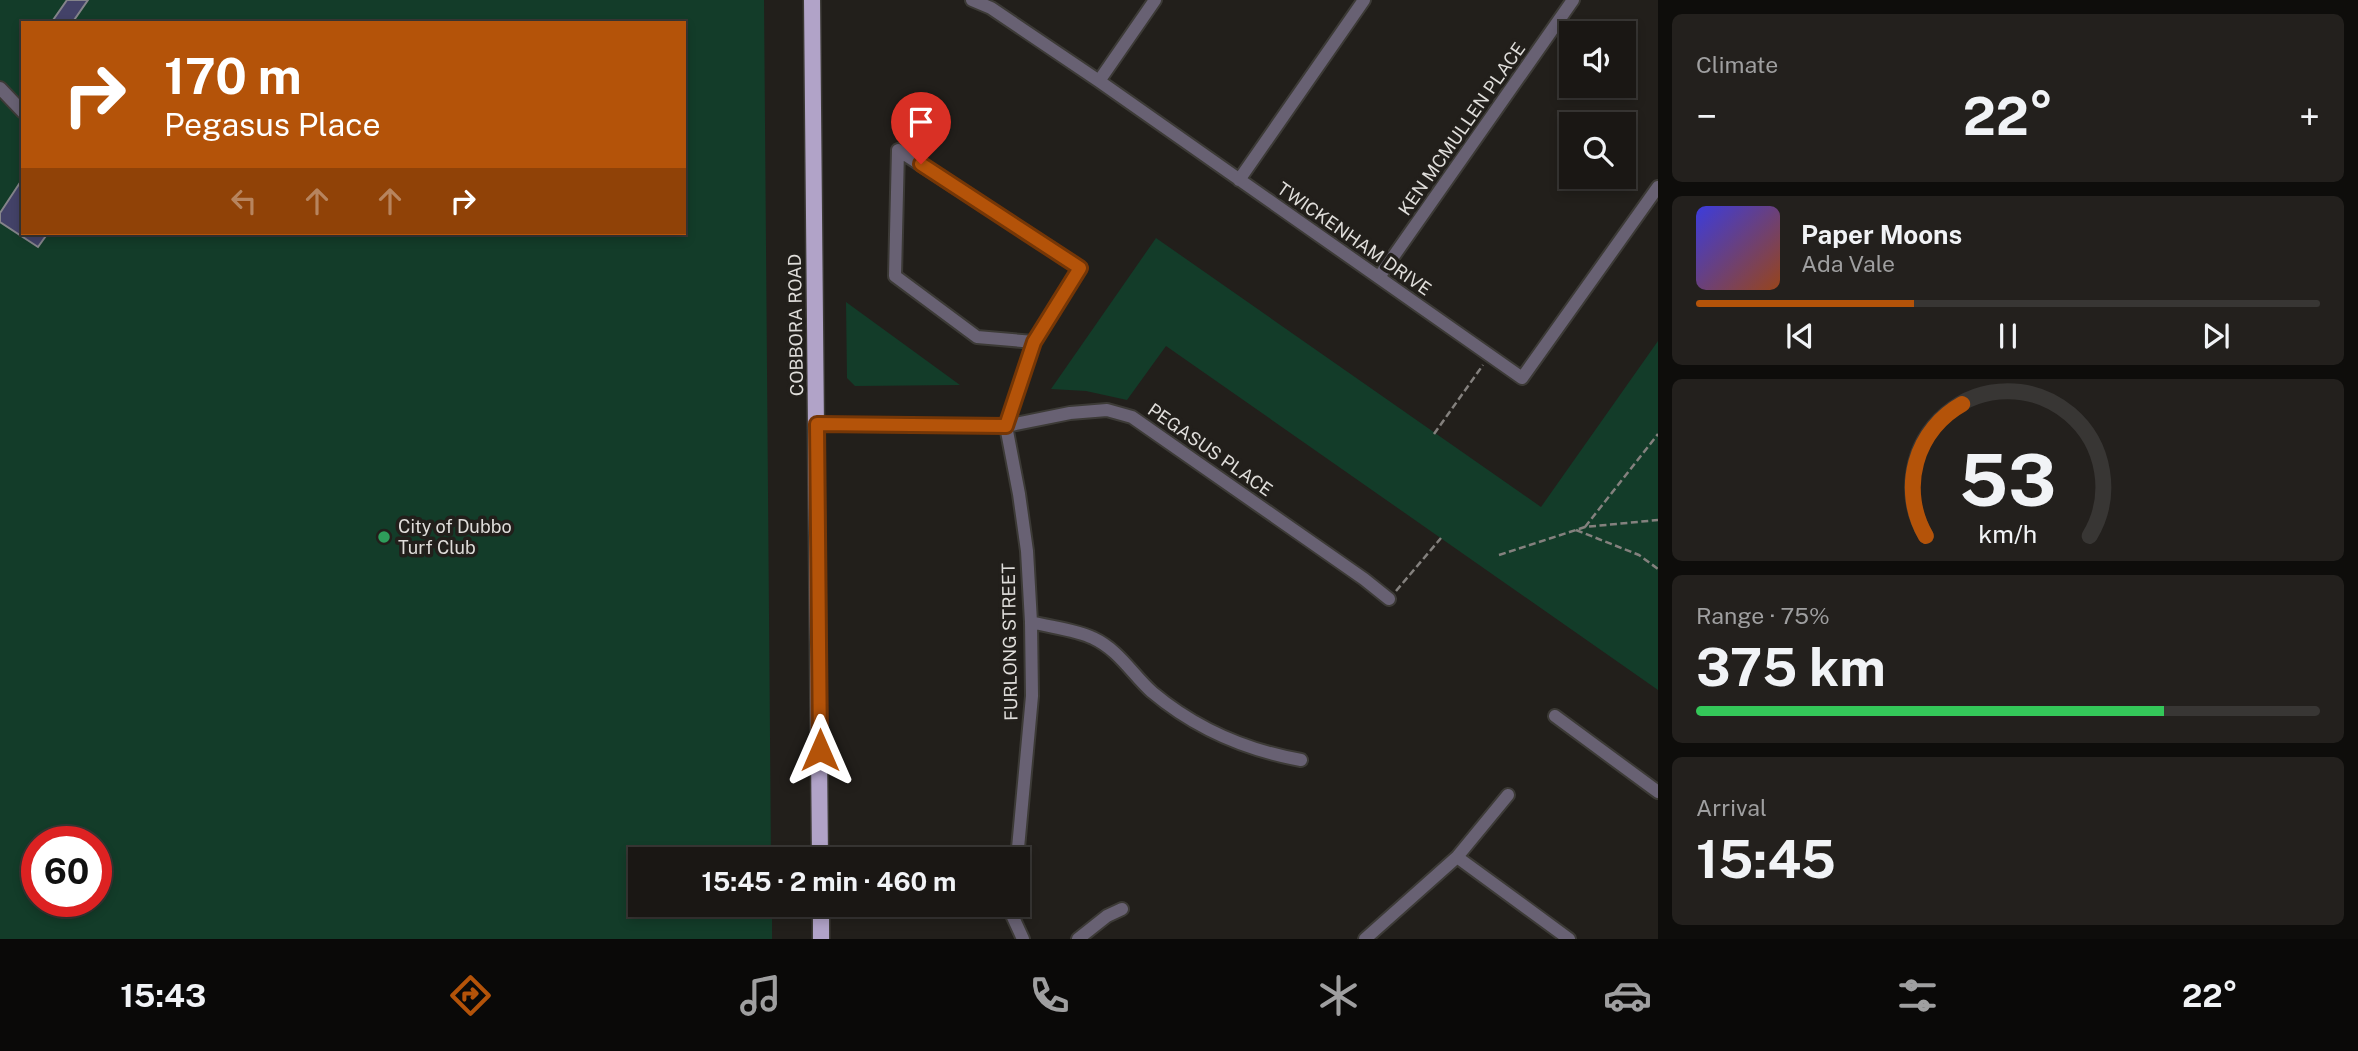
<!DOCTYPE html>
<html lang="en">
<head>
<meta charset="utf-8">
<style>
	body { margin:0; font-family:"Public Sans",sans-serif; background:#23201d; color:#f1f3f6; height:100vh; display:flex; flex-direction:column; font-size:26px; white-space:nowrap }
	* { box-sizing:border-box; margin:0 }
	p { font-size:23px; color:#9f9fa0 }
	.icon { flex:none; width:38px; height:38px; fill:none; stroke:currentColor; stroke-width:2; stroke-linecap:round; stroke-linejoin:round }
	.map { position:relative; flex:1; overflow:hidden }
	.sheet { display:flex; flex-direction:column; gap:14px; padding:14px; background:#0e0d0b; width:700px }
	.sheet>* { flex:none }
	.guide { position:absolute; left:21px; top:21px; width:665px; height:214px; border-radius:0px; box-shadow:0 4px 10px #0003,0 0 0 2px #383634; background:#b45309; color:#fff; overflow:hidden }
	.tools { position:absolute; left:1559px; top:21px; display:grid; gap:14px }
	.tools a { display:grid; place-items:center; width:77px; height:77px; border-radius:0px; background:#1a1714; box-shadow:0 4px 10px #0003,0 0 0 2px #383634; font-size:35px }
	.speed { position:absolute; left:21px; top:826px; display:flex; gap:14px; font-size:35px; font-weight:700; text-align:center }
	.speed>* { display:grid; place-content:center; width:91px; height:91px; border-radius:50%; background:#1a1714; box-shadow:0 4px 10px #0003,0 0 0 2px #383634; line-height:1 }
	.speed .limit { border:10px solid #d22; background:#fff; color:#111 }
	.pin { position:absolute; display:grid; place-items:center; width:60px; height:60px; color:#fff; margin:-72px -30px; border-radius:50% 50% 50% 0; rotate:-45deg; box-shadow:0 0 7px #0007 }
	.pin .icon { rotate:45deg }
	.me { position:absolute; width:77px; margin:-38px; rotate:0deg; stroke-linejoin:round; filter:drop-shadow(0 0 5px #0008) }
	.turn { display:flex; align-items:center; gap:24px; height:147px; padding:0 28px; font-size:32px }
	.turn .icon { width:91px; height:91px; stroke-width:2.5 }
	.turn b { display:block; font-size:49px; line-height:60px }
	.lanes { display:flex; align-items:center; height:66px; padding:0 28px; background:#0003; justify-content:center; gap:35px; direction:ltr }
	.lanes .off { opacity:.35 }
	.big { font-size:52px; font-weight:700; line-height:1.1 }
	.sheet .tile { flex:1; display:flex; flex-direction:column; justify-content:center; gap:10px; min-width:0; padding:0 24px; border-radius:10px; background:#23201d }
	.sheet .dial { align-items:center; gap:0 }
	.dial svg { height:182px; overflow:visible; fill:none; stroke:#383634; stroke-width:7; stroke-linecap:round; text-anchor:middle }
	.dial text { fill:#f1f3f6; stroke:none }
	.song { display:flex; align-items:center; gap:21px }
	.cover { width:84px; height:84px; border-radius:10px; background:linear-gradient(135deg,hsl(240 70% 55%),hsl(20 70% 35%)) }
	.played { height:7px; border-radius:4px; background:linear-gradient(90deg,#b45309 35%,#383634 35%) }
	.keys { display:flex; justify-content:space-around; direction:ltr }
	.heat { display:flex; justify-content:space-between; align-items:center; font-size:38px; direction:ltr }
	.charge { height:10px; border-radius:5px; background:linear-gradient(90deg,#34c759 75%,#383634 0) }
	.trip { position:absolute; left:628px; top:847px; width:402px; height:70px; border-radius:0px; background:#1a1714; box-shadow:0 4px 10px #0003,0 0 0 2px #383634; font-weight:700; line-height:70px; text-align:center }
	.dock { display:flex; height:112px; justify-content:space-around; align-items:center; background:#0a0908; color:#9f9fa0 }
	.dock .icon { width:49px; height:49px }
	.dock .active { color:#b45309 }
	.dock b { font-size:32px; color:#f1f3f6 }
	main { display:flex; flex:1; min-height:0 }
	.map>svg:first-child { display:block }
	.green { fill:#133c29; fill-rule:evenodd }
	.building { fill:#434268; stroke:#84848a; stroke-width:2 }
	.lines { fill:none; stroke-linecap:round; stroke-linejoin:round }
	.minor-casing { stroke:#3c3a36; stroke-width:16 }
	.major-casing { stroke:#3c3a36; stroke-width:19 }
	.path { stroke:#84817e; stroke-width:2.5; stroke-dasharray:7 3.5; stroke-linecap:butt }
	.minor { stroke:#686173; stroke-width:12 }
	.major { stroke:#b1a3c8; stroke-width:16 }
	.route-casing { stroke:#753606; stroke-width:18 }
	.route { stroke:#b45309; stroke-width:12 }
	.leisure-dot { fill:#2e9e5b; stroke:#221f1b; stroke-width:2.5 }
	.labels { text-anchor:middle; stroke-width:7; stroke-linejoin:round; paint-order:stroke }
	.street-label { font-size:18px; fill:#dfddda; stroke:#221f1b }
	.poi-label { font-size:18px; fill:#dfddda; stroke:#221f1b; text-anchor:start }
</style>
</head>
<body>
<main>
<div class="map">
<svg width="1658" height="939" viewBox="0 0 1658 939">
	<rect width="100%" height="100%" fill="#221f1b"/>
	<path class="green" d="M 0,0 L 764,0 L 771,859 L 640,859 L 640,905 L 772,905 L 772,939 L 0,939 ZM 23,23 L 684,23 L 684,233 L 23,233 ZM 37,842 L 96,842 L 96,901 L 37,901 Z
		M 1156,238 L 1541,507 L 1658,341 L 1658,690 L 1166,346 L 1127,400 L 1086,391 L 1051,389 Z
		M 846,302 L 960,385 L 855,386 L 847,378 Z"/>
	<path class="building" d="M 67,0 L 88,0 L 72,23 L 51,23 Z
		M 23,178 L 23,233 L 48,233 L 38,247 L 0,222 L 0,213 Z"/>
	<g class="lines">
		<g class="minor-casing">
			<path id="minor" d="M 972,0 L 991,8 L 1099,81 L 1522,378 L 1658,187
				M 1099,81 L 1155,0
				M 0,88 L 23,112
				M 1239,180 L 1364,0
				M 1379,277 L 1573,0
				M 817,424 L 1006,426 L 1070,413 L 1107,410 L 1132,417 L 1364,579 L 1389,599
				M 1031,622 C 1050,627 1077,630 1093,638 C 1119,650 1132,674 1152,692 C 1196,729 1245,750 1301,760
				M 1555,716 L 1658,792
				M 1457,857 L 1569,939
				M 1017,859 L 1032,696 L 1031,622 L 1027,551 L 1019,494 L 1006,426 L 1034,342 L 1080,268 L 898,150 L 895,276 L 977,337 L 1034,342
				M 1013,905 L 1012,915 L 1023,939
				M 1078,939 L 1107,916 L 1122,909
				M 1365,939 L 1457,857 L 1508,795"/>
		</g>
		<g class="major-casing">
			<path id="major" d="M 812,0 L 820,859
				M 821,939 L 821,905"/>
		</g>
		<path class="path" d="M 1434,434 L 1483,365
			M 1585,527 L 1658,434
			M 1576,530 L 1639,555 L 1658,569
			M 1499,555 L 1585,527 L 1658,520
			M 1396,591 L 1441,538"/>
		<use href="#minor" class="minor"/>
		<use href="#major" class="major"/>
	</g>
	<g class="lines">
		<g class="route-casing">
			<path id="route" d="M 820,750 L 817,424 L 1006,426 L 1034,342 L 1080,268 L 921,164"/>
		</g>
		<use href="#route" class="route"/>
	</g>
	<circle class="leisure-dot" cx="384" cy="537" r="7"/>
	<g class="labels">
		<g class="street-label">
			<text transform="translate(1462 129) rotate(-55)" y="6">KEN MCMULLEN PLACE</text>
			<text transform="translate(1354 239) rotate(35)" y="6">TWICKENHAM DRIVE</text>
			<text transform="translate(796 325) rotate(-91)" y="6">COBBORA ROAD</text>
			<text transform="translate(1210 450) rotate(35)" y="6">PEGASUS PLACE</text>
			<text transform="translate(1010 642) rotate(-91)" y="6">FURLONG STREET</text>
		</g>
		<g class="poi-label">
			<text x="398" y="533">City of Dubbo<tspan x="398" dy="21">Turf Club</tspan></text>
		</g>
	</g>
</svg>
<div class="tools">
<a><svg class="icon" aria-label="sound" viewBox="0 0 24 24"><path d="M4 9h4l5-4v14l-5-4H4zM17 9q2 3 0 6"/></svg></a>
<a><svg class="icon" aria-label="search" viewBox="0 0 24 24"><circle cx="10" cy="10" r="6"/><path d="M15 15l6 6"/></svg></a>
</div>
<div class="speed"><div class="limit">60</div></div>
<div class="pin" style="left:921px;top:164px;background:#d93025"><svg class="icon" aria-label="arrive" viewBox="0 0 24 24"><path d="M6 21V4h12l-3 4 3 4H6"/></svg></div>
<svg class="me" style="left:820px;top:750px" viewBox="-20 -20 40 40"><path d="M0-17L14 15 0 8-14 15z" fill="#b45309" stroke="#fff" stroke-width="4"/></svg>
<div class="trip">15:45 · 2 min · 460 m</div>
<div class="guide">
<div class="turn"><svg class="icon" aria-label="right" viewBox="0 0 24 24"><path d="M7 20v-9h11M14 6l5 5-5 5"/></svg><div><b>170 m</b>Pegasus Place</div></div>
<div class="lanes"><svg class="icon off" aria-label="left" viewBox="0 0 24 24"><path d="M17 20v-9H6M10 6l-5 5 5 5"/></svg><svg class="icon off" aria-label="ahead" viewBox="0 0 24 24"><path d="M12 20V5M6 11l6-6 6 6"/></svg><svg class="icon off" aria-label="ahead" viewBox="0 0 24 24"><path d="M12 20V5M6 11l6-6 6 6"/></svg><svg class="icon" aria-label="right" viewBox="0 0 24 24"><path d="M7 20v-9h11M14 6l5 5-5 5"/></svg></div>
</div>
</div>
<section class="sheet">
<div class="tile"><p>Climate</p>
<div class="heat"><a>−</a><b class="big">22°</b><a>+</a></div>
</div>
<div class="tile">
<div class="song"><i class="cover"></i><div><b>Paper Moons</b><p>Ada Vale</p></div></div>
<div class="played"></div>
<div class="keys"><svg class="icon" aria-label="previous" viewBox="0 0 24 24"><path d="M18 5L8 12l10 7zM5 5v14"/></svg><svg class="icon" aria-label="pause" viewBox="0 0 24 24"><path d="M8 5v14M16 5v14"/></svg><svg class="icon" aria-label="next" viewBox="0 0 24 24"><path d="M6 5l10 7-10 7zM19 5v14"/></svg></div>
</div>
<div class="tile dial"><svg viewBox="0 0 100 80">
<path d="M14 69A42 42 0 1 1 86 69"/>
<path d="M14 69A42 42 0 0 1 30 11" stroke="#b45309"/>
<text x="50" y="56" font-size="32" font-weight="700">53</text>
<text x="50" y="72" font-size="11">km/h</text>
</svg></div>
<div class="tile"><p>Range · 75%</p><b class="big">375 km</b><div class="charge"></div></div>
<div class="tile"><p>Arrival</p><b class="big">15:45</b></div>
</section>
</main>
<nav class="dock">
<b>15:43</b>
<svg class="icon active" aria-label="directions" viewBox="0 0 24 24"><path d="M12 3l9 9-9 9-9-9zM9 14v-3h6M13 9l2 2-2 2"/></svg>
<svg class="icon" aria-label="music" viewBox="0 0 24 24"><path d="M9 18V5l10-2v13"/><circle cx="6" cy="18" r="3"/><circle cx="16" cy="16" r="3"/></svg>
<svg class="icon" aria-label="phone" viewBox="0 0 24 24"><path d="M5 4h4l2 5-3 2q2 4 5 5l2-3 5 2v4C11 20 4 13 5 4z"/></svg>
<svg class="icon" aria-label="climate" viewBox="0 0 24 24"><path d="M12 3v18M4 7l16 10M4 17L20 7"/></svg>
<svg class="icon" aria-label="car" viewBox="0 0 24 24"><path d="M5 17H2v-5l4-1 3-4h7l3 4 3 1v5h-3M9 17h6M6 11h13"/><circle cx="7" cy="17" r="2"/><circle cx="17" cy="17" r="2"/></svg>
<svg class="icon" aria-label="filters" viewBox="0 0 24 24"><path d="M4 7h16M4 17h16"/><circle cx="9" cy="7" r="2"/><circle cx="15" cy="17" r="2"/></svg>
<b>22°</b>
</nav>
</body>
</html>
